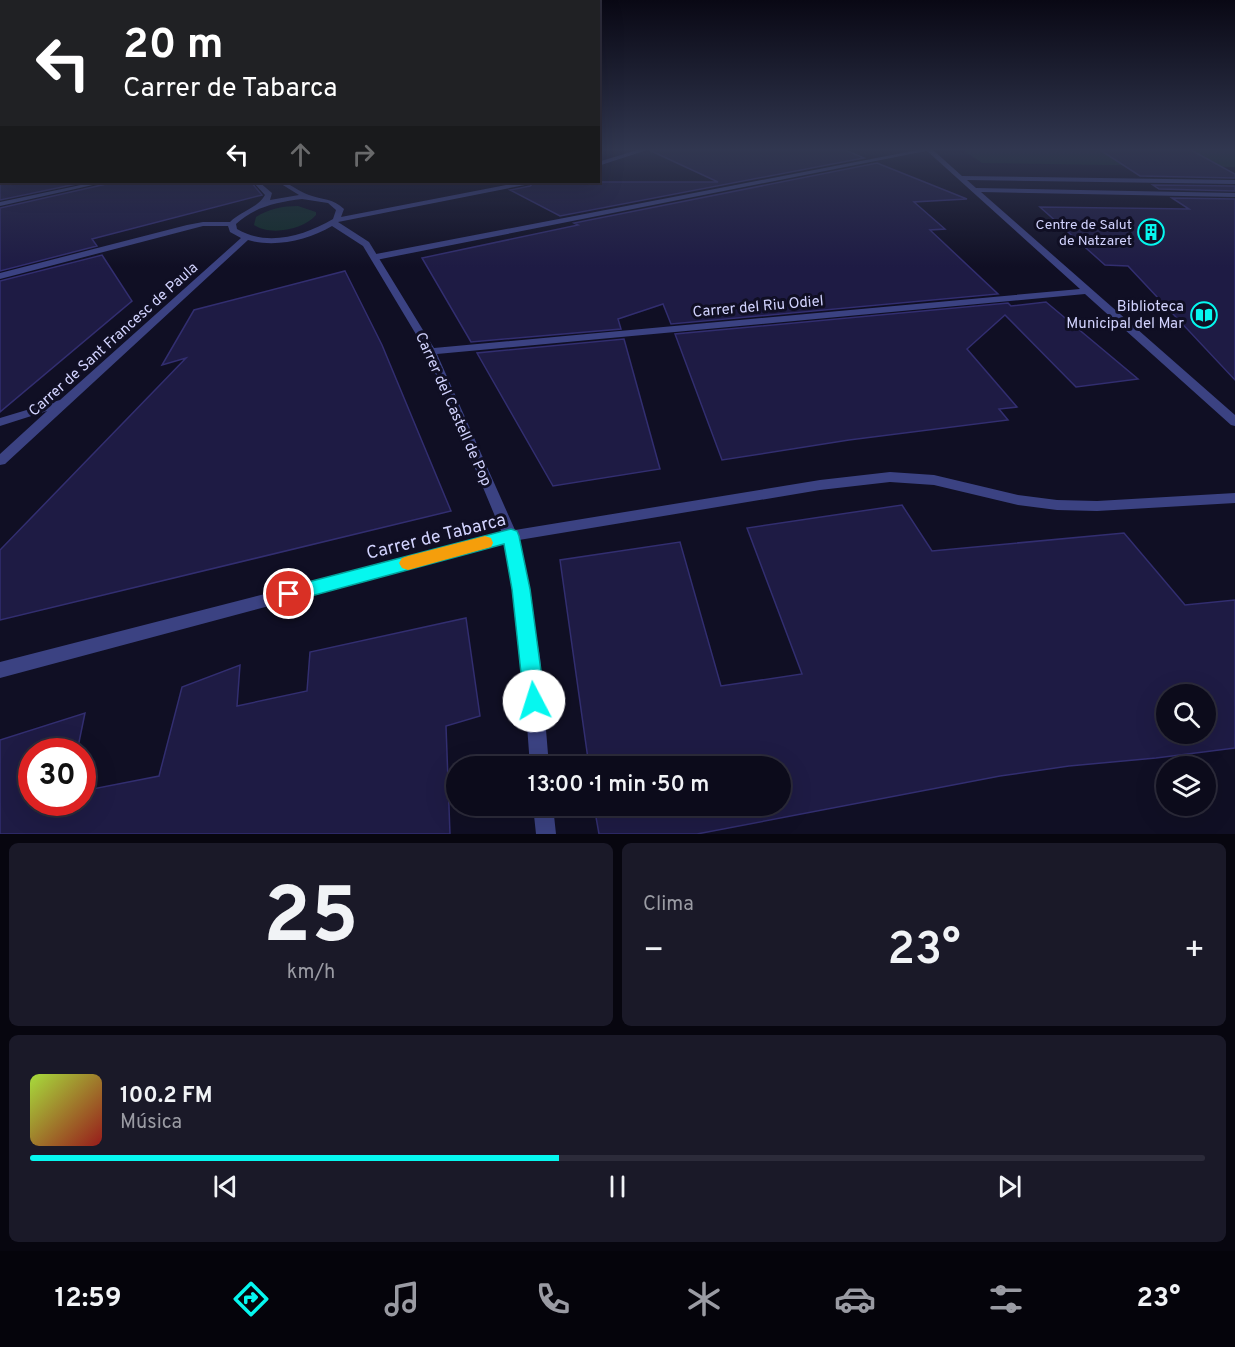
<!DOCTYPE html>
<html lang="es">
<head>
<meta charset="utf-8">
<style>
	body { margin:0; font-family:Overpass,sans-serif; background:#1a1928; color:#f1f3f6; height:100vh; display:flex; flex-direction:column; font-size:22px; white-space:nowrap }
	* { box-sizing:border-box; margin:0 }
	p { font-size:20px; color:#9a9ba3 }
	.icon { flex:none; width:33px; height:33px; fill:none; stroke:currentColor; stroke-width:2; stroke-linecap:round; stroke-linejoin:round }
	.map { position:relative; height:834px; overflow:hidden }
	.details { display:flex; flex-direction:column; gap:9px; padding:9px; background:#07060f; flex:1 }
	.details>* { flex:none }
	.banner { position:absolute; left:0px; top:0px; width:600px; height:183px; box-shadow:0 6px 24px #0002,0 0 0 2px #2c2b3a; background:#202124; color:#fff; overflow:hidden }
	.controls { position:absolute; left:1156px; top:684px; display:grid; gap:12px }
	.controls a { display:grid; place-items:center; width:60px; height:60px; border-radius:50%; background:#0c0b1b; box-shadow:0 6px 24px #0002,0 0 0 2px #2c2b3a; font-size:30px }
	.speed { position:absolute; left:18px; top:738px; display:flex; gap:12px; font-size:30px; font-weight:700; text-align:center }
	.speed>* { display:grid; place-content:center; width:78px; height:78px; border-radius:50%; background:#0c0b1b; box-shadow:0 6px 24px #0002,0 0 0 2px #2c2b3a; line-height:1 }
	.speed .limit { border:9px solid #d22; background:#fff; color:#111 }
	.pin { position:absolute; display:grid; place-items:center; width:51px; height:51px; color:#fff; margin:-26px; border:3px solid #fff; border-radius:50%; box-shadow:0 2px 6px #0007 }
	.me { position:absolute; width:66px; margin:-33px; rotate:355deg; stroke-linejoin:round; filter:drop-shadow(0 0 4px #0008) }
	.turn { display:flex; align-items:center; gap:21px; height:126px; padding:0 24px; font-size:27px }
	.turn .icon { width:78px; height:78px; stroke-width:2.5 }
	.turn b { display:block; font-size:42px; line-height:51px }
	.lanes { display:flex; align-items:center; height:57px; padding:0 24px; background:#0003; justify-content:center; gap:30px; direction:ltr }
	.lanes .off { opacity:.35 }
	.big { font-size:45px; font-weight:600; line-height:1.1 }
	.details .tile { flex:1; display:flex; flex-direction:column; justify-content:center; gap:9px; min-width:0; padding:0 21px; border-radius:9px; background:#1a1928 }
	.details .dial { align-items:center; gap:0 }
	.dial b { font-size:78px; line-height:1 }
	.song { display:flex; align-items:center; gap:18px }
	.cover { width:72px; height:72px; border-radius:9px; background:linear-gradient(135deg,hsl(80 70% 55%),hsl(0 70% 35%)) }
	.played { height:6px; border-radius:3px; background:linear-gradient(90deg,#06f7ef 45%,#2c2b3a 45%) }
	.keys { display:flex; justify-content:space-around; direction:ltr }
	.heat { display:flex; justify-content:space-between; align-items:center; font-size:33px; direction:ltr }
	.details .tiles { flex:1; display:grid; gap:9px; grid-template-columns:1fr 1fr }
	.tile:last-child { grid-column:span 2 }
	.trip { position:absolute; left:446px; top:756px; width:345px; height:60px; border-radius:30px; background:#0c0b1b; box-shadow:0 6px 24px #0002,0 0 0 2px #2c2b3a; font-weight:600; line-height:60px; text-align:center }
	.menu { display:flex; height:96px; justify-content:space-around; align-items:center; background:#05040b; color:#9a9ba3 }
	.menu .icon { width:42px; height:42px }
	.menu .selected { color:#06f7ef }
	.menu b { font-size:27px; color:#f1f3f6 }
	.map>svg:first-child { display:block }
	.green { fill:#122d29 }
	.building { fill:#1e1b44; stroke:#322e70; stroke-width:1.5; fill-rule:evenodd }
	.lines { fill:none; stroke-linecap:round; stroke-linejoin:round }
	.pedestrian { fill:#3b4282; fill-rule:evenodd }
	.minor { fill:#3b4282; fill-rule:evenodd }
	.route { fill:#06f7ef; stroke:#04a19b; stroke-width:1.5 }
	.slow { fill:#f59e0b }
	.labels { text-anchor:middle; stroke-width:6; stroke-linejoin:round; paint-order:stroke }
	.far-poi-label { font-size:14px; fill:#d2d3fe; stroke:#100f24; text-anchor:end }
	.street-label { font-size:15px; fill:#d2d3fe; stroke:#100f24 }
	.poi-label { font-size:15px; fill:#d2d3fe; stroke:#100f24; text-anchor:end }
	.near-street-label { font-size:18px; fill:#d2d3fe; stroke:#100f24 }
</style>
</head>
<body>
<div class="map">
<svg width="1235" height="834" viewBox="0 0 1235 834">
	<rect width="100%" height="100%" fill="#100f24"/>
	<path class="green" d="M 963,150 L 1235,150 L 1235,167 L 982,163 Z
		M 298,206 L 316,212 L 316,215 C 303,230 270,236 254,225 L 256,217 C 268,209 283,206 298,206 Z"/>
	<path class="building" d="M 649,150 L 845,150 L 864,158 L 560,216 L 510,190 L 530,186 L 535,182 L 718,182 Z
		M 1100,150 L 1191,150 L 1235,174 L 1235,178 L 1140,176 Z
		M 877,163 L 967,199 L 914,202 L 945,229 L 930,230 L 998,294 L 671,324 L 663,304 L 618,319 L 621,329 L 471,342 L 422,258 L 578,225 L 574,223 Z
		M 0,182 L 86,182 L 0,200 Z
		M 108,182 L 251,182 L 262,195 L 92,239 L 97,246 L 0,271 L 0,208 L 106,184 Z
		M 1153,185 L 1235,186 L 1235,191 L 1159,189 Z
		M 1172,198 L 1235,199 L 1235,380 L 1128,266 L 1105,265 L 1040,207 L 1189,209 Z
		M 102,255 L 132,301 L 0,412 L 0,281 Z
		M 345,271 L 382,345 L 451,511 L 0,620 L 0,550 L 186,358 L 162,365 L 194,310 Z
		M 1046,302 L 1138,379 L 1076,387 L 1005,315 L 967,349 L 1017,407 L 999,409 L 1008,420 L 849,440 L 722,460 L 675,334 L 1008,303 L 1011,306 Z
		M 624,339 L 660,469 L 553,486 L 477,353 Z
		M 902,505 L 932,551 L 1124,533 L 1185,605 L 1235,600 L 1235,748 L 1156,758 L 1069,766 L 1000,776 L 697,834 L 599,834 L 594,806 L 780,806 L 780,766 L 589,766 L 560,560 L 680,542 L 721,686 L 802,674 L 747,528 ZM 1167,694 L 1206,694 L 1206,734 L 1167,734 Z
		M 466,618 L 480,716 L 446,726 L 450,834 L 0,834 L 0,740 L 85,713 L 77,752 L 32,752 L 32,802 L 82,802 L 82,791 L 159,776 L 182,687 L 240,665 L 237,706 L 307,691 L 310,652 Z"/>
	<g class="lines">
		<path class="pedestrian" d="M 918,150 L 931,150 L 376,260 L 372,257 L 376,254 Z"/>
		<path class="minor" d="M 637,150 L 647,150 L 598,166 L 598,162 Z
			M 926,150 L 933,150 L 962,176 L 1235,180 L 1235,184 L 967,180 L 976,188 L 1235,193 L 1235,197 L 981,192 L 1235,415 L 1235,426 L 1231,425 L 1085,294 L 437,354 L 515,530 L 820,480 L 890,472 L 934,475 L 1018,495 L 1057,500 L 1097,501 L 1235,493 L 1235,503 L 1097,511 L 1057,510 L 1018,505 L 934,485 L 890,482 L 820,490 L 519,540 L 540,657 L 549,766 L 530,766 L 522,657 L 505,543 L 0,678 L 0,662 L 502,533 L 426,351 L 363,246 L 332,226 C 308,240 275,248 248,240 L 5,464 L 0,465 L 0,454 L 47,411 L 0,426 L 0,418 L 60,400 L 241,238 L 230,232 L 228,226 L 203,226 L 0,279 L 0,273 L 187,225 L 203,222 L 230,222 C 241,211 258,208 265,195 L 253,182 L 259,182 L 272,193 L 270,200 L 299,195 L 278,182 C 290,182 297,191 309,195 C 322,200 333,198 344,209 L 341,217 L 522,182 L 533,182 L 530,184 L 338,222 L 369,242 L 434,348 L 1080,289 ZM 302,199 L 328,203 L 336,210 L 333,219 C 304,236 267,247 237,229 L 236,224 C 254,207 277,202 302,199 Z
			M 95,182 L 106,182 L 0,206 L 0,202 Z
			M 533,806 L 553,806 L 556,834 L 536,834 Z"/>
	</g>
	<linearGradient id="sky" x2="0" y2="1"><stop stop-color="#090814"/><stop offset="0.56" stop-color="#313750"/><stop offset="1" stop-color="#313750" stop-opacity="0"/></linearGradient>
	<rect width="1235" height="267" fill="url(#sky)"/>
	<path class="route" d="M 511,529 L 517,531 L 519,536 L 530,589 L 545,701 L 542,708 L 534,711 L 527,708 L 524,701 L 512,589 L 504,544 L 289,602 L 283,600 L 280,594 L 283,589 L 289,587 Z"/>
	<path class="slow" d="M 485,536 L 491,538 L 493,543 L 491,547 L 408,570 L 402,568 L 399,563 L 402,558 L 408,556 Z"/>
	<defs>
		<g id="building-ring" transform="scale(1.35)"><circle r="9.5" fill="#100f24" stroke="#06f7ef" stroke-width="1.5"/><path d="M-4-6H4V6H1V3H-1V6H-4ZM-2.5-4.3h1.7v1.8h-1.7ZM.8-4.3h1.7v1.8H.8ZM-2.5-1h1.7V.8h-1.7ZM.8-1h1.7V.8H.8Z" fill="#06f7ef"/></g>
		<g id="library-ring" transform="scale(1.35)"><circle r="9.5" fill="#100f24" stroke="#06f7ef" stroke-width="1.5"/><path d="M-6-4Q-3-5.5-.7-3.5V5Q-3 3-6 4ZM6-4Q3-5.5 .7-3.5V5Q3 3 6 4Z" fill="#06f7ef"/></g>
	</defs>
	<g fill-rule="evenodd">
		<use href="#building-ring" x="1151" y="232"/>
		<use href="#library-ring" x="1204" y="315"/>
	</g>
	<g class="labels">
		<g class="far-poi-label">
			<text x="1132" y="229">Centre de Salut<tspan x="1132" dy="16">de Natzaret</tspan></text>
		</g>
		<g class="street-label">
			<text transform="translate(758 306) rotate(-5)" y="5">Carrer del Riu Odiel</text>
			<text transform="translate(113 339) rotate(-42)" y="5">Carrer de Sant Francesc de Paula</text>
			<text transform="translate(454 409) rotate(66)" y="5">Carrer del Castell de Pop</text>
		</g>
		<g class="poi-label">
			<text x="1184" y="311">Biblioteca<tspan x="1184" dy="17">Municipal del Mar</tspan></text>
		</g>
		<g class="near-street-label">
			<text transform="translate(436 536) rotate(-14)" y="6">Carrer de Tabarca</text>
		</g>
	</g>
</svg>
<div class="controls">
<a><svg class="icon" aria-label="search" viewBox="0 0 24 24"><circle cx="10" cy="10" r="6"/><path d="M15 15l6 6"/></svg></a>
<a><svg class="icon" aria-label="layers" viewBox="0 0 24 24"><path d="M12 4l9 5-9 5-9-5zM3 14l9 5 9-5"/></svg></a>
</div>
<div class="speed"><div class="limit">30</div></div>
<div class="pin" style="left:289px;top:594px;background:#d93025"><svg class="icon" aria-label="arrive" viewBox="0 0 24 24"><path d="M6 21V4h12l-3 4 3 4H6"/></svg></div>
<svg class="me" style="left:534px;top:701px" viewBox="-20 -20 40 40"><circle r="19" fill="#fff"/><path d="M0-13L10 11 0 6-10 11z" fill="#06f7ef"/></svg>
<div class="trip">13:00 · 1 min · 50 m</div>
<div class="banner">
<div class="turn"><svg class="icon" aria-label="left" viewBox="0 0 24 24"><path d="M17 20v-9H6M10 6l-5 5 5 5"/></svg><div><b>20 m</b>Carrer de Tabarca</div></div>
<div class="lanes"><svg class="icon" aria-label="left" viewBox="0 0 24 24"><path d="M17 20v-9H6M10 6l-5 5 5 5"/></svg><svg class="icon off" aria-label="ahead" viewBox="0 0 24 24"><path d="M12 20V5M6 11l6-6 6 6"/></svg><svg class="icon off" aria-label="right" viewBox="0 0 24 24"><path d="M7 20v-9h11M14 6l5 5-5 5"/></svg></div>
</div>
</div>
<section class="details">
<div class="tiles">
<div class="tile dial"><b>25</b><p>km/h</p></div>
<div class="tile"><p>Clima</p>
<div class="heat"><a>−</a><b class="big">23°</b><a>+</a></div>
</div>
<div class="tile">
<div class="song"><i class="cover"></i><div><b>100.2 FM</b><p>Música</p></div></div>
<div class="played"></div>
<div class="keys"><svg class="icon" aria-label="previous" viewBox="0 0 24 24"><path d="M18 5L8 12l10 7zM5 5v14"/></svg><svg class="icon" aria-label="pause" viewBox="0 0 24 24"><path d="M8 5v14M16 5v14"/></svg><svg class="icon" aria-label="next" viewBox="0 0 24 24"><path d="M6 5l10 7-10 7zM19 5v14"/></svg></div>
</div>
</div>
</section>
<nav class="menu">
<b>12:59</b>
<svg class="icon selected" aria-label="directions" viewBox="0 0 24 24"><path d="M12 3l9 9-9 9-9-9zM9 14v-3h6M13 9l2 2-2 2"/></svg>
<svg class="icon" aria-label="music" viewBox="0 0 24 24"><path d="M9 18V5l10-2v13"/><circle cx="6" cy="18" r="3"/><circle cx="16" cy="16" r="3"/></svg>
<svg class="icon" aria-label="phone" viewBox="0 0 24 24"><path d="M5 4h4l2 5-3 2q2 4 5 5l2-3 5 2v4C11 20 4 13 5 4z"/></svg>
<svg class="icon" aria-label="climate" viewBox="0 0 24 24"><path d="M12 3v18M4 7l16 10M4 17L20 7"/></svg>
<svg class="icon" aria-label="car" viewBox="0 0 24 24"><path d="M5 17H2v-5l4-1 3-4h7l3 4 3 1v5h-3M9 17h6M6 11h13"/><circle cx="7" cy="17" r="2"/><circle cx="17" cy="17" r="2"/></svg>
<svg class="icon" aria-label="filters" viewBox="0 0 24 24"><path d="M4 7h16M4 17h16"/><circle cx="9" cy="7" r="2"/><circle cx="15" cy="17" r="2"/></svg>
<b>23°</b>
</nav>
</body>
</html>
